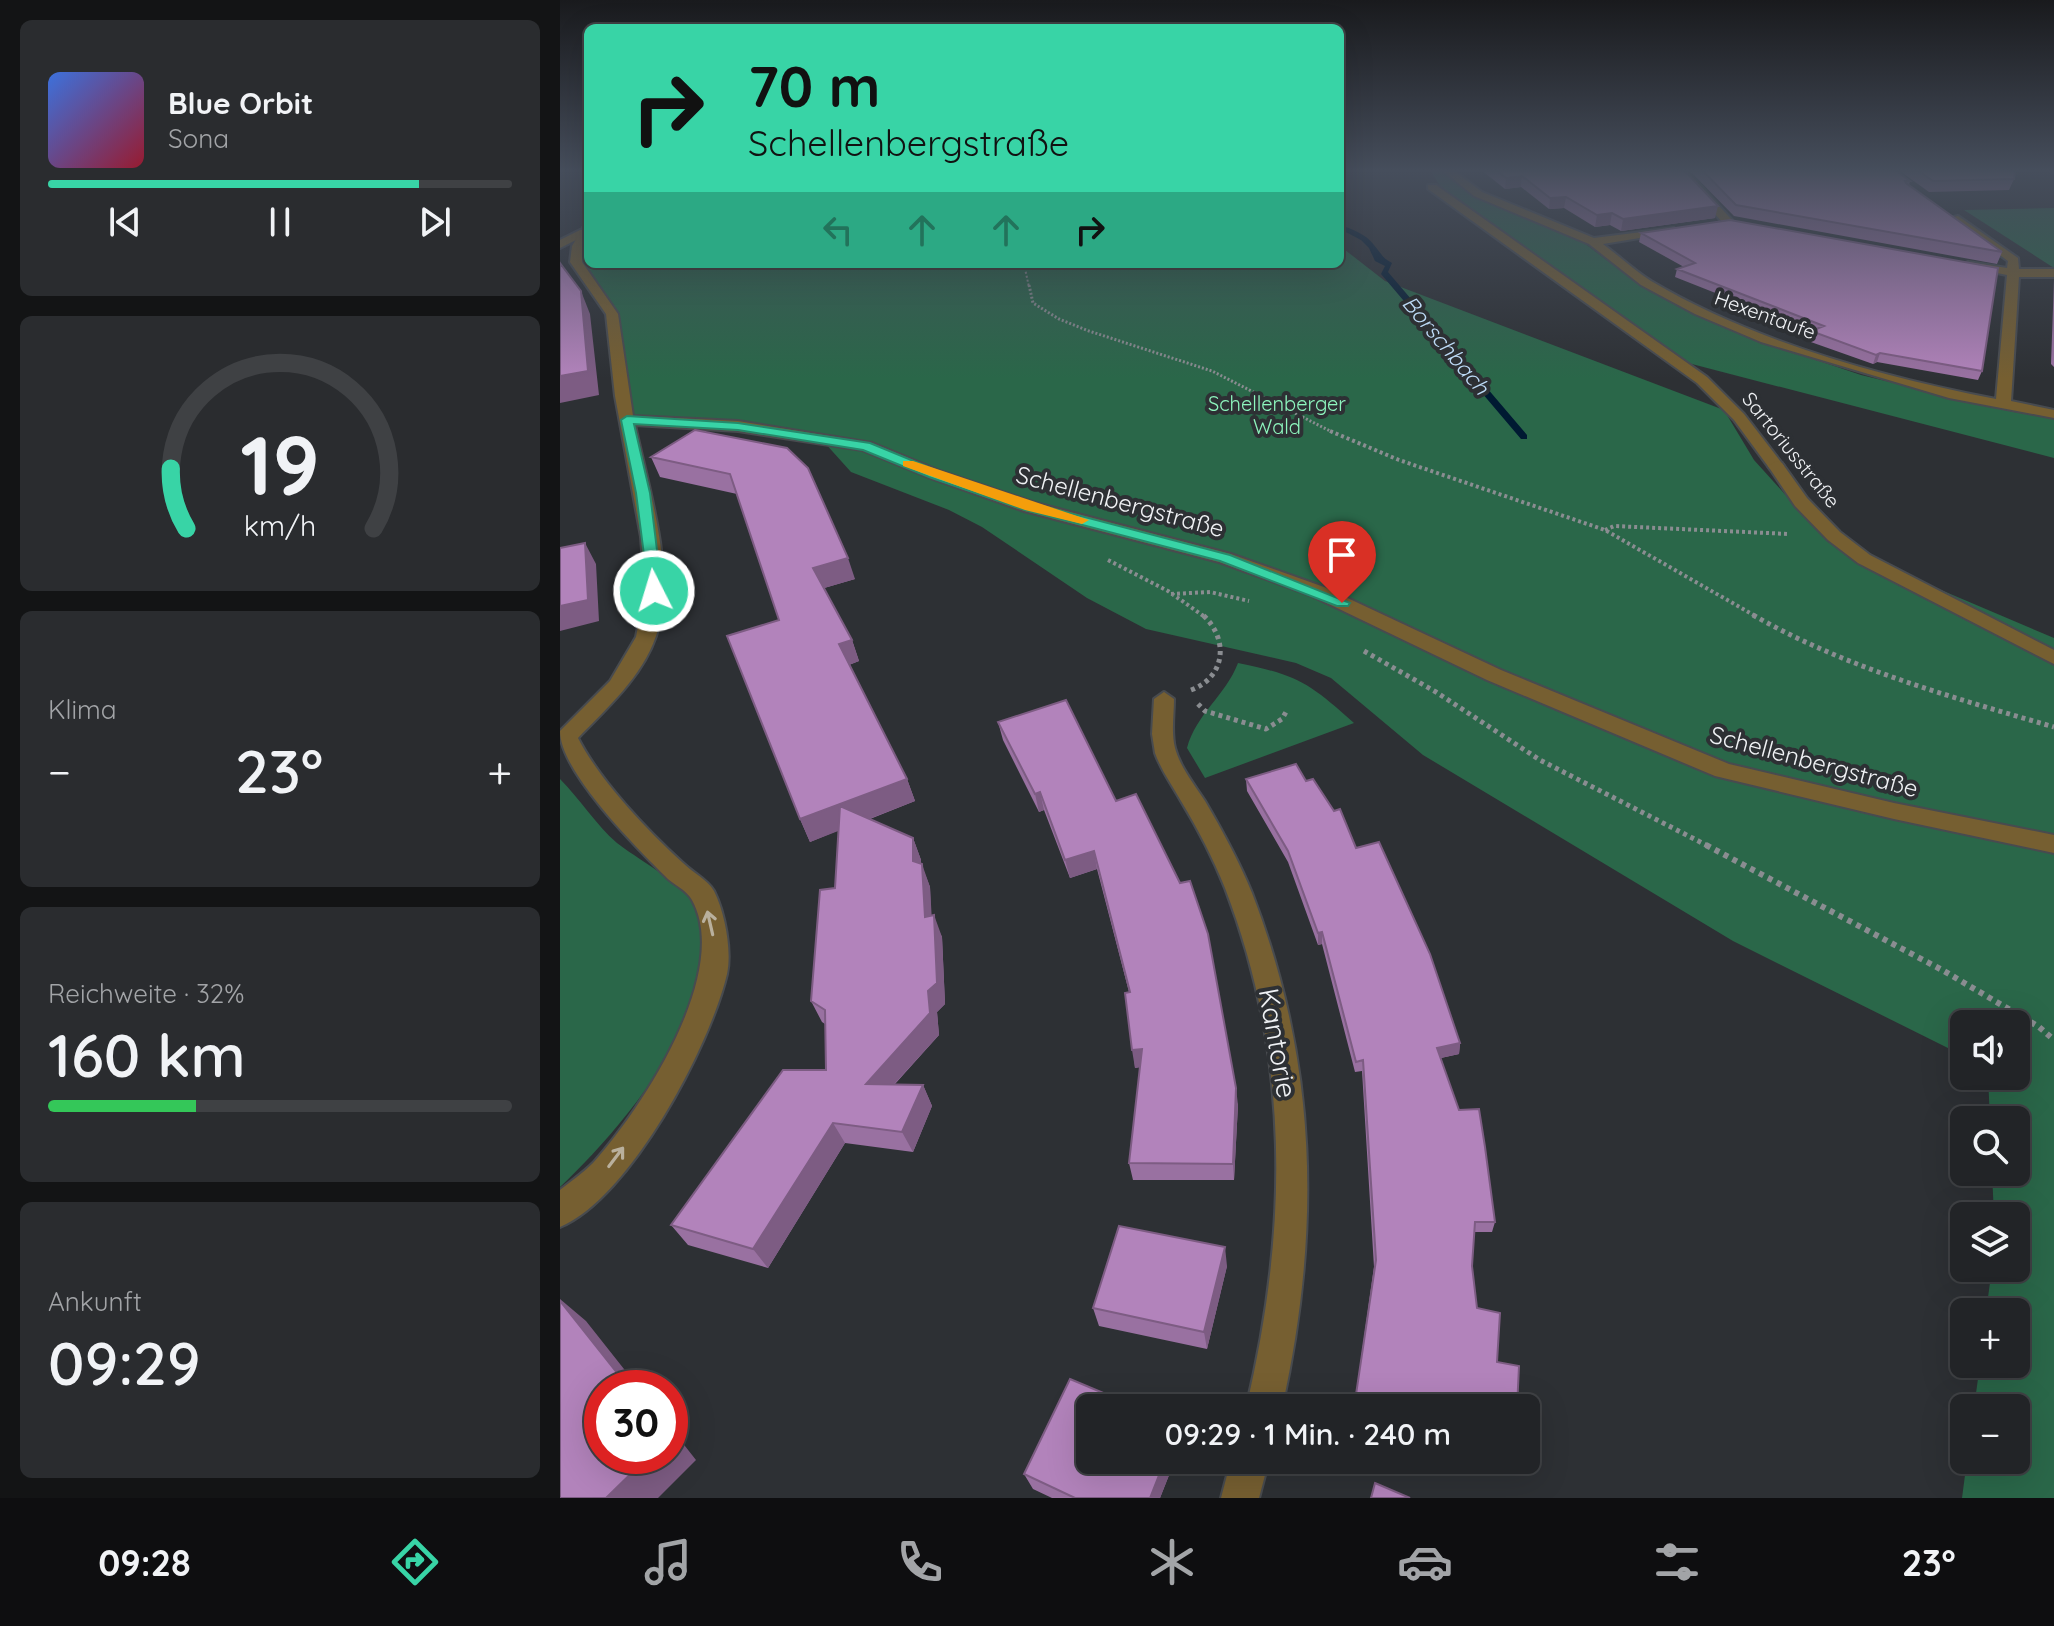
<!DOCTYPE html>
<html lang="de">
<head>
<meta charset="utf-8">
<style>
	body { margin:0; font-family:Quicksand,sans-serif; background:#2a2c2f; color:#f1f3f6; height:100vh; display:flex; flex-direction:column; font-size:30px; white-space:nowrap }
	* { box-sizing:border-box; margin:0 }
	p { font-size:26px; color:#a2a4a7 }
	.icon { flex:none; width:44px; height:44px; fill:none; stroke:currentColor; stroke-width:2; stroke-linecap:round; stroke-linejoin:round }
	.map { position:relative; flex:1; overflow:hidden }
	.details { display:flex; flex-direction:column; gap:20px; padding:20px; background:#131415; width:560px }
	.details>* { flex:none }
	.banner { position:absolute; left:24px; top:24px; width:760px; height:244px; border-radius:12px; box-shadow:0 8px 32px #0002,0 0 0 2px #3f4144; background:#38d4a6; color:#111; overflow:hidden }
	.fabs { position:absolute; left:1390px; top:1010px; display:grid; gap:16px }
	.fabs a { display:grid; place-items:center; width:80px; height:80px; border-radius:12px; background:#222427; box-shadow:0 8px 32px #0002,0 0 0 2px #3f4144; font-size:40px }
	.speed { position:absolute; left:24px; top:1370px; display:flex; gap:16px; font-size:40px; font-weight:700; text-align:center }
	.speed>* { display:grid; place-content:center; width:104px; height:104px; border-radius:50%; background:#222427; box-shadow:0 8px 32px #0002,0 0 0 2px #3f4144; line-height:1 }
	.speed .limit { border:12px solid #d22; background:#fff; color:#111 }
	.pin { position:absolute; display:grid; place-items:center; width:68px; height:68px; color:#fff; margin:-82px -34px; border-radius:50% 50% 50% 0; rotate:-45deg; box-shadow:0 0 8px #0007 }
	.pin .icon { rotate:45deg }
	.me { position:absolute; width:88px; margin:-44px; rotate:355deg; stroke-linejoin:round; filter:drop-shadow(0 0 6px #0008) }
	.turn { display:flex; align-items:center; gap:28px; height:168px; padding:0 32px; font-size:36px }
	.turn .icon { width:104px; height:104px; stroke-width:2.5 }
	.turn b { display:block; font-size:56px; line-height:68px }
	.lanes { display:flex; align-items:center; height:76px; padding:0 32px; background:#0003; justify-content:center; gap:40px; direction:ltr }
	.lanes .off { opacity:.35 }
	.big { font-size:60px; font-weight:600; line-height:1.1 }
	.details .tile { flex:1; display:flex; flex-direction:column; justify-content:center; gap:12px; min-width:0; padding:0 28px; border-radius:12px; background:#2a2c2f }
	.details .dial { align-items:center; gap:0 }
	.dial svg { height:208px; overflow:visible; fill:none; stroke:#3f4144; stroke-width:7; stroke-linecap:round; text-anchor:middle }
	.dial text { fill:#f1f3f6; stroke:none }
	.song { display:flex; align-items:center; gap:24px }
	.cover { width:96px; height:96px; border-radius:12px; background:linear-gradient(135deg,hsl(220 70% 55%),hsl(350 70% 35%)) }
	.played { height:8px; border-radius:4px; background:linear-gradient(90deg,#38d4a6 80%,#3f4144 80%) }
	.keys { display:flex; justify-content:space-around; direction:ltr }
	.heat { display:flex; justify-content:space-between; align-items:center; font-size:44px; direction:ltr }
	.charge { height:12px; border-radius:6px; background:linear-gradient(90deg,#34c759 32%,#3f4144 0) }
	.trip { position:absolute; left:516px; top:1394px; width:464px; height:80px; border-radius:12px; background:#222427; box-shadow:0 8px 32px #0002,0 0 0 2px #3f4144; font-weight:600; line-height:80px; text-align:center }
	.menu { display:flex; height:128px; justify-content:space-around; align-items:center; background:#0e0e10; color:#a2a4a7 }
	.menu .icon { width:56px; height:56px }
	.menu .current { color:#38d4a6 }
	.menu b { font-size:36px; color:#f1f3f6 }
	main { display:flex; flex:1; min-height:0 }
	.map>svg:first-child { display:block }
	.green { fill:#2a6749 }
	.lines { fill:none; stroke-linecap:round; stroke-linejoin:round }
	.stream { fill:#001a32; fill-rule:evenodd }
	.service-casing { stroke:#484b4f; stroke-width:4 }
	.minor-casing { stroke:#484b4f; stroke-width:4 }
	.path-far4 { stroke:#8a8d91; stroke-width:2; stroke-dasharray:2 2; stroke-linecap:butt }
	.path-far3 { stroke:#8a8d91; stroke-width:3; stroke-dasharray:2 2; stroke-linecap:butt }
	.path-far2 { stroke:#8a8d91; stroke-width:4; stroke-dasharray:3 3; stroke-linecap:butt }
	.path-far1 { stroke:#8a8d91; stroke-width:5; stroke-dasharray:4 4; stroke-linecap:butt }
	.path { stroke:#8a8d91; stroke-width:6; stroke-dasharray:5 5; stroke-linecap:butt }
	.service { fill:#765f31; fill-rule:evenodd }
	.minor { fill:#765f31; fill-rule:evenodd }
	.wall { fill:#9971a1 }
	.shaded-wall { fill:#7d5c83 }
	.building { fill:#b283bb; stroke:#7d5c83; stroke-width:2 }
	.oneway { stroke:#b9b09d }
	.route { fill:#38d4a6; stroke:#248a6c; stroke-width:2 }
	.slow { fill:#f59e0b }
	.labels { text-anchor:middle; stroke-width:8; stroke-linejoin:round; paint-order:stroke }
	.far-street-label { font-size:20px; fill:#f0f2f5; stroke:#2d3034 }
	.far-park-label { font-size:20px; fill:#8ef6be; stroke:#2d3034 }
	.far-water-label { font-size:22px; font-style:italic; fill:#bddbf7; stroke:#2d3034 }
	.street-label { font-size:24px; fill:#f0f2f5; stroke:#2d3034 }
	.near-street-label { font-size:28px; fill:#f0f2f5; stroke:#2d3034 }
</style>
</head>
<body>
<main>
<section class="details">
<div class="tile">
<div class="song"><i class="cover"></i><div><b>Blue Orbit</b><p>Sona</p></div></div>
<div class="played"></div>
<div class="keys"><svg class="icon" aria-label="previous" viewBox="0 0 24 24"><path d="M18 5L8 12l10 7zM5 5v14"/></svg><svg class="icon" aria-label="pause" viewBox="0 0 24 24"><path d="M8 5v14M16 5v14"/></svg><svg class="icon" aria-label="next" viewBox="0 0 24 24"><path d="M6 5l10 7-10 7zM19 5v14"/></svg></div>
</div>
<div class="tile dial"><svg viewBox="0 0 100 80">
<path d="M14 69A42 42 0 1 1 86 69"/>
<path d="M14 69A42 42 0 0 1 8 46" stroke="#38d4a6"/>
<text x="50" y="56" font-size="32" font-weight="700">19</text>
<text x="50" y="72" font-size="11">km/h</text>
</svg></div>
<div class="tile"><p>Klima</p>
<div class="heat"><a>−</a><b class="big">23°</b><a>+</a></div>
</div>
<div class="tile"><p>Reichweite · 32%</p><b class="big">160 km</b><div class="charge"></div></div>
<div class="tile"><p>Ankunft</p><b class="big">09:29</b></div>
</section>
<div class="map">
<svg width="1494" height="1498" viewBox="0 0 1494 1498">
	<rect width="100%" height="100%" fill="#2d3034"/>
	<path class="green" d="M 882,170 L 917,197 L 1019,239 L 1073,280 L 1191,338 L 1301,375 L 1454,412 L 1494,418 L 1494,458 L 1128,363 L 881,188 L 871,171 Z
		M 1494,208 L 1494,268 L 1404,210 Z
		M 28,230 L 28,264 L 780,264 L 780,246 L 825,281 L 1164,410 L 1194,460 L 1268,542 L 1494,638 L 1494,1498 L 1402,1498 L 1407,1460 L 1456,1460 L 1456,1408 L 1414,1408 L 1420,1364 L 1456,1364 L 1456,1312 L 1426,1312 L 1432,1268 L 1456,1268 L 1456,1216 L 1434,1216 L 1432,1172 L 1456,1172 L 1456,1120 L 1430,1120 L 1428,1076 L 1456,1076 L 1456,1024 L 1404,1024 L 1404,1056 L 1173,941 L 863,755 L 771,678 L 736,663 L 586,629 L 527,598 L 422,527 L 389,510 L 291,472 L 264,442 L 305,447 L 367,475 L 464,506 L 662,559 L 756,592 L 930,676 L 1163,773 L 1316,808 L 1162,765 L 934,672 L 759,588 L 666,556 L 469,505 L 376,473 L 308,445 L 180,425 L 69,417 L 54,313 L 18,261 L 20,246 Z
		M 678,663 C 738,675 749,683 794,723 L 645,778 L 627,748 C 636,714 666,695 678,663 Z
		M 0,779 C 20,799 36,825 57,843 C 73,856 122,884 131,898 C 135,903 137,914 139,921 C 167,1006 58,1133 0,1187 Z"/>
	<g class="lines">
		<path class="stream" d="M 780,225 C 792,229 806,234 814,245 C 821,253 822,258 832,263 L 828,272 L 967,435 L 967,439 L 961,439 L 821,274 L 825,266 L 815,261 L 809,248 L 801,240 L 780,229 Z"/>
		<g class="service-casing">
			<path id="service" d="M 868,185 L 876,185 L 1147,377 L 1184,414 L 1224,466 L 1222,469 L 1210,469 L 1174,420 L 1137,383 L 868,189 Z
				M 20,230 L 28,230 L 28,234 L 0,248 L 0,240 Z"/>
		</g>
		<g class="minor-casing">
			<path id="minor" d="M 881,169 L 892,169 L 922,192 L 1034,238 L 1114,228 L 1114,232 L 1110,233 L 1043,244 C 1059,256 1074,270 1091,281 C 1192,341 1322,377 1436,399 L 1447,275 L 1402,266 L 1408,262 L 1447,268 L 1448,261 L 1389,218 L 1398,216 L 1458,258 L 1459,269 L 1494,269 L 1494,277 L 1459,277 L 1451,401 L 1494,410 L 1494,418 L 1389,398 L 1201,342 L 1135,314 L 1081,285 L 1029,244 L 914,196 Z
				M 1114,169 L 1125,169 L 1172,220 L 1172,224 L 1164,224 Z
				M 1488,169 L 1494,169 L 1494,173 Z
				M 28,225 L 22,262 L 58,314 L 73,416 L 178,421 L 312,443 L 380,471 L 476,503 L 671,554 L 764,587 L 941,670 L 1169,764 L 1334,803 L 1494,835 L 1494,853 L 1334,819 L 1155,776 L 927,680 L 750,595 L 659,562 L 464,511 L 368,477 L 302,450 L 178,431 L 75,425 C 88,487 117,574 96,636 C 82,677 47,708 18,738 C 40,781 87,830 123,863 C 132,872 148,880 154,891 C 165,913 172,951 167,974 C 150,1046 70,1198 0,1227 L 0,1190 C 11,1181 23,1173 33,1163 C 81,1110 172,972 132,900 C 127,890 112,884 105,876 C 74,845 0,771 0,731 L 50,681 L 76,637 L 85,591 L 81,537 L 55,396 L 46,314 L 10,262 L 12,246 L 24,226 Z
				M 1216,461 L 1222,463 L 1247,498 L 1280,532 L 1310,555 L 1494,650 L 1494,664 L 1298,563 L 1268,540 L 1235,506 L 1208,466 Z
				M 604,692 L 614,699 C 614,715 611,732 615,748 C 620,767 634,784 645,801 C 662,830 679,861 692,893 C 758,1064 761,1230 722,1408 L 686,1408 C 728,1232 731,1059 665,888 C 653,858 638,829 621,801 C 612,785 601,770 595,753 L 592,734 L 594,699 Z
				M 671,1460 L 709,1460 L 699,1498 L 661,1498 Z"/>
		</g>
		<path class="path-far4" d="M 464,264 L 469,287"/>
		<path class="path-far3" d="M 469,285 L 473,303 L 499,319 L 529,331 L 652,371 L 774,433"/>
		<path class="path-far2" d="M 770,431 L 839,460 L 1045,530 L 1197,617
			M 1045,530 L 1054,526 L 1229,534
			M 548,560 L 608,591 L 645,617
			M 611,594 L 650,592 L 689,601"/>
		<path class="path-far1" d="M 1193,615 C 1286,668 1391,697 1494,727
			M 804,651 L 876,692 L 980,760 L 1150,847
			M 631,690 C 666,677 669,639 643,615
			M 638,704 L 645,711 L 706,729 L 722,719 L 726,712"/>
		<path class="path" d="M 1146,845 L 1384,971 L 1479,1027 L 1494,1040"/>
		<use href="#service" class="service"/>
		<use href="#minor" class="minor"/>
	</g>
	<path class="wall" d="M 920,169 L 1123,169 L 1155,218 L 1061,231 L 1050,225 L 1035,227 L 1004,208 L 989,209 L 961,187 L 945,189 Z
		M 1128,169 L 1334,169 L 1350,181 L 1349,185 L 1442,252 L 1437,264 L 1174,216 Z
		M 1337,169 L 1455,169 L 1454,179 L 1449,190 L 1369,192 Z
		M 1081,233 L 1422,371 L 1418,380 L 1317,362 L 1313,364 L 1248,341 L 1252,331 L 1115,277 L 1117,269 L 1124,267 L 1079,242 Z
		M 1494,279 L 1494,367 L 1491,364 Z
		M 135,430 L 295,579 L 264,588 L 292,640 L 299,661 L 289,665 L 347,779 L 355,801 L 310,819 L 353,838 L 361,860 L 361,864 L 370,887 L 371,916 L 382,937 L 385,1004 L 377,1012 L 379,1035 L 335,1084 L 363,1085 L 372,1106 L 353,1152 L 285,1143 L 208,1268 L 128,1245 L 111,1225 L 266,1070 L 265,1024 L 262,1022 L 251,1001 L 275,888 L 279,830 L 250,842 L 240,819 L 219,620 L 177,494 L 100,477 L 91,457 Z
		M 506,700 L 678,1105 L 674,1180 L 573,1180 L 569,1163 L 580,1067 L 575,1068 L 569,992 L 537,869 L 510,878 L 484,810 L 479,812 L 443,740 L 438,722 Z
		M 686,779 L 746,781 L 796,848 L 900,1043 L 899,1054 L 881,1058 L 935,1222 L 932,1232 L 914,1232 L 912,1266 L 917,1308 L 937,1362 L 957,1408 L 794,1408 L 814,1267 L 802,1071 L 795,1072 L 762,944 L 758,945 L 728,862 L 687,791 Z
		M 667,1266 L 647,1349 L 539,1326 L 533,1308 Z
		M 615,1460 L 600,1498 L 492,1498 L 473,1489 L 464,1474 Z
		M 896,1460 L 930,1460 L 928,1467 Z"/>
	<path class="shaded-wall" d="M 962,176 L 961,187 L 945,189 L 946,178 Z
		M 1006,197 L 1004,208 L 989,209 L 990,198 Z
		M 1158,206 L 1155,218 L 1061,231 L 1063,219 Z
		M 1052,213 L 1050,225 L 1035,227 L 1037,215 Z
		M 21,291 L 30,314 L 39,395 L 0,403 L 0,376 Z
		M 1320,353 L 1317,362 L 1313,364 L 1316,355 Z
		M 25,543 L 36,564 L 39,621 L 0,631 L 0,606 Z
		M 288,558 L 295,579 L 261,589 L 253,568 Z
		M 292,640 L 299,661 L 286,666 L 279,644 Z
		M 347,779 L 355,801 L 250,842 L 240,819 Z
		M 480,792 L 484,810 L 479,812 L 475,794 Z
		M 353,838 L 361,860 L 361,883 L 353,861 Z
		M 534,851 L 537,869 L 510,878 L 505,860 Z
		M 362,864 L 370,887 L 373,939 L 365,917 Z
		M 374,915 L 382,937 L 385,1004 L 377,1012 L 379,1035 L 316,1104 L 306,1084 L 368,991 Z
		M 762,932 L 762,944 L 758,945 L 758,933 Z
		M 900,1043 L 899,1054 L 876,1059 L 877,1048 Z
		M 582,1049 L 586,1066 L 575,1068 L 572,1050 Z
		M 363,1085 L 372,1106 L 353,1152 L 342,1132 Z
		M 676,1088 L 678,1105 L 674,1180 L 673,1164 Z
		M 273,1123 L 285,1143 L 208,1268 L 193,1249 Z
		M 665,1247 L 667,1266 L 647,1349 L 644,1332 Z
		M 0,1299 L 26,1321 L 79,1388 L 69,1388 L 0,1301 Z
		M 110,1427 L 136,1460 L 98,1498 L 46,1498 L 89,1456 L 110,1456 Z
		M 605,1460 L 615,1460 L 600,1498 L 590,1498 Z"/>
	<path class="building" d="M 935,169 L 1123,169 L 1158,206 L 1063,219 L 1052,213 L 1037,215 L 1006,197 L 990,198 L 962,176 L 946,178 Z
		M 1141,169 L 1334,169 L 1350,181 L 1345,181 L 1346,183 L 1442,252 L 1176,205 Z
		M 1356,169 L 1455,169 L 1454,179 L 1373,181 Z
		M 1170,220 L 1438,268 L 1422,371 L 1320,353 L 1316,355 L 1251,331 L 1264,326 L 1117,269 L 1135,263 L 1081,233 Z
		M 0,263 L 21,291 L 28,371 L 0,376 Z
		M 135,430 L 227,448 L 248,468 L 288,558 L 253,568 L 292,640 L 279,644 L 347,779 L 240,819 L 167,636 L 219,620 L 170,474 L 91,457 Z
		M 25,543 L 28,600 L 0,606 L 0,548 Z
		M 506,700 L 556,801 L 576,794 L 620,883 L 630,881 L 648,934 L 676,1088 L 673,1164 L 569,1163 L 582,1049 L 572,1050 L 565,993 L 570,992 L 534,851 L 505,860 L 480,792 L 475,794 L 438,722 Z
		M 736,764 L 746,781 L 753,779 L 774,811 L 780,809 L 796,848 L 819,842 L 870,954 L 900,1043 L 877,1048 L 899,1110 L 919,1109 L 925,1147 L 935,1222 L 915,1222 L 912,1266 L 917,1308 L 940,1313 L 937,1362 L 959,1366 L 957,1408 L 934,1403 L 934,1408 L 794,1408 L 816,1260 L 803,1060 L 796,1062 L 762,932 L 758,933 L 728,851 L 686,779 Z
		M 280,806 L 353,838 L 353,861 L 362,864 L 365,917 L 374,915 L 377,983 L 368,991 L 370,1013 L 306,1084 L 363,1085 L 342,1132 L 273,1123 L 193,1249 L 111,1225 L 223,1070 L 266,1070 L 265,1010 L 251,1001 L 260,890 L 275,888 Z
		M 559,1226 L 665,1247 L 644,1332 L 533,1308 Z
		M 0,1301 L 69,1388 L 42,1388 L 42,1456 L 89,1456 L 46,1498 L 0,1498 Z
		M 510,1379 L 579,1408 L 530,1408 L 530,1460 L 605,1460 L 590,1498 L 515,1498 L 464,1474 Z
		M 815,1483 L 850,1498 L 811,1498 Z"/>
	<defs><path id="oneway-shaft" d="M-6 0H5M1.5-3L5.5 0L1.5 3" fill="none" stroke-width="1.6" stroke-linecap="round" stroke-linejoin="round" transform="scale(2)"/></defs>
	<g class="oneway">
		<use href="#oneway-shaft" transform="translate(150 923) rotate(-103)"/>
		<use href="#oneway-shaft" transform="translate(56 1157) rotate(-53)"/>
	</g>
	<linearGradient id="sky" x2="0" y2="1"><stop stop-color="#191a1d"/><stop offset="0.45" stop-color="#464e5c"/><stop offset="1" stop-color="#464e5c" stop-opacity="0"/></linearGradient>
	<rect width="1494" height="379" fill="url(#sky)"/>
	<path class="route" d="M 67,416 L 178,423 L 310,443 L 378,471 L 475,504 L 670,555 L 790,603 L 788,606 L 777,606 L 660,561 L 465,510 L 369,477 L 303,450 L 178,430 L 74,424 L 90,493 L 102,591 L 94,596 L 89,594 L 76,493 L 61,420 Z"/>
	<path class="slow" d="M 343,461 L 353,461 L 529,520 L 522,524 L 465,510 L 343,466 Z"/>
	<g class="labels">
		<g class="far-street-label">
			<text transform="translate(1205 315) rotate(20)" y="7">Hexentaufe</text>
			<text transform="translate(1231 450) rotate(51)" y="7">Sartoriusstraße</text>
		</g>
		<g class="far-park-label">
			<text x="717" y="411">Schellenberger<tspan x="717" dy="23">Wald</tspan></text>
		</g>
		<g class="far-water-label">
			<text transform="translate(886 345) rotate(50)" y="8">Borschbach</text>
		</g>
		<g class="street-label">
			<text transform="translate(560 502) rotate(15)" y="8">Schellenbergstraße</text>
			<text transform="translate(1254 762) rotate(15)" y="8">Schellenbergstraße</text>
		</g>
		<g class="near-street-label">
			<text transform="translate(718 1043) rotate(80)" y="10">Kantorie</text>
		</g>
	</g>
</svg>
<div class="fabs">
<a><svg class="icon" aria-label="sound" viewBox="0 0 24 24"><path d="M4 9h4l5-4v14l-5-4H4zM17 9q2 3 0 6"/></svg></a>
<a><svg class="icon" aria-label="search" viewBox="0 0 24 24"><circle cx="10" cy="10" r="6"/><path d="M15 15l6 6"/></svg></a>
<a><svg class="icon" aria-label="layers" viewBox="0 0 24 24"><path d="M12 4l9 5-9 5-9-5zM3 14l9 5 9-5"/></svg></a>
<a>+</a>
<a>−</a>
</div>
<div class="speed"><div class="limit">30</div></div>
<div class="pin" style="left:782px;top:603px;background:#d93025"><svg class="icon" aria-label="arrive" viewBox="0 0 24 24"><path d="M6 21V4h12l-3 4 3 4H6"/></svg></div>
<svg class="me" style="left:94px;top:591px" viewBox="-20 -20 40 40"><circle r="17" fill="#38d4a6" stroke="#fff" stroke-width="3"/><path d="M0-11L8 9 0 5-8 9z" fill="#fff"/></svg>
<div class="trip">09:29 · 1 Min. · 240 m</div>
<div class="banner">
<div class="turn"><svg class="icon" aria-label="right" viewBox="0 0 24 24"><path d="M7 20v-9h11M14 6l5 5-5 5"/></svg><div><b>70 m</b>Schellenbergstraße</div></div>
<div class="lanes"><svg class="icon off" aria-label="left" viewBox="0 0 24 24"><path d="M17 20v-9H6M10 6l-5 5 5 5"/></svg><svg class="icon off" aria-label="ahead" viewBox="0 0 24 24"><path d="M12 20V5M6 11l6-6 6 6"/></svg><svg class="icon off" aria-label="ahead" viewBox="0 0 24 24"><path d="M12 20V5M6 11l6-6 6 6"/></svg><svg class="icon" aria-label="right" viewBox="0 0 24 24"><path d="M7 20v-9h11M14 6l5 5-5 5"/></svg></div>
</div>
</div>
</main>
<nav class="menu">
<b>09:28</b>
<svg class="icon current" aria-label="directions" viewBox="0 0 24 24"><path d="M12 3l9 9-9 9-9-9zM9 14v-3h6M13 9l2 2-2 2"/></svg>
<svg class="icon" aria-label="music" viewBox="0 0 24 24"><path d="M9 18V5l10-2v13"/><circle cx="6" cy="18" r="3"/><circle cx="16" cy="16" r="3"/></svg>
<svg class="icon" aria-label="phone" viewBox="0 0 24 24"><path d="M5 4h4l2 5-3 2q2 4 5 5l2-3 5 2v4C11 20 4 13 5 4z"/></svg>
<svg class="icon" aria-label="climate" viewBox="0 0 24 24"><path d="M12 3v18M4 7l16 10M4 17L20 7"/></svg>
<svg class="icon" aria-label="car" viewBox="0 0 24 24"><path d="M5 17H2v-5l4-1 3-4h7l3 4 3 1v5h-3M9 17h6M6 11h13"/><circle cx="7" cy="17" r="2"/><circle cx="17" cy="17" r="2"/></svg>
<svg class="icon" aria-label="filters" viewBox="0 0 24 24"><path d="M4 7h16M4 17h16"/><circle cx="9" cy="7" r="2"/><circle cx="15" cy="17" r="2"/></svg>
<b>23°</b>
</nav>
</body>
</html>
